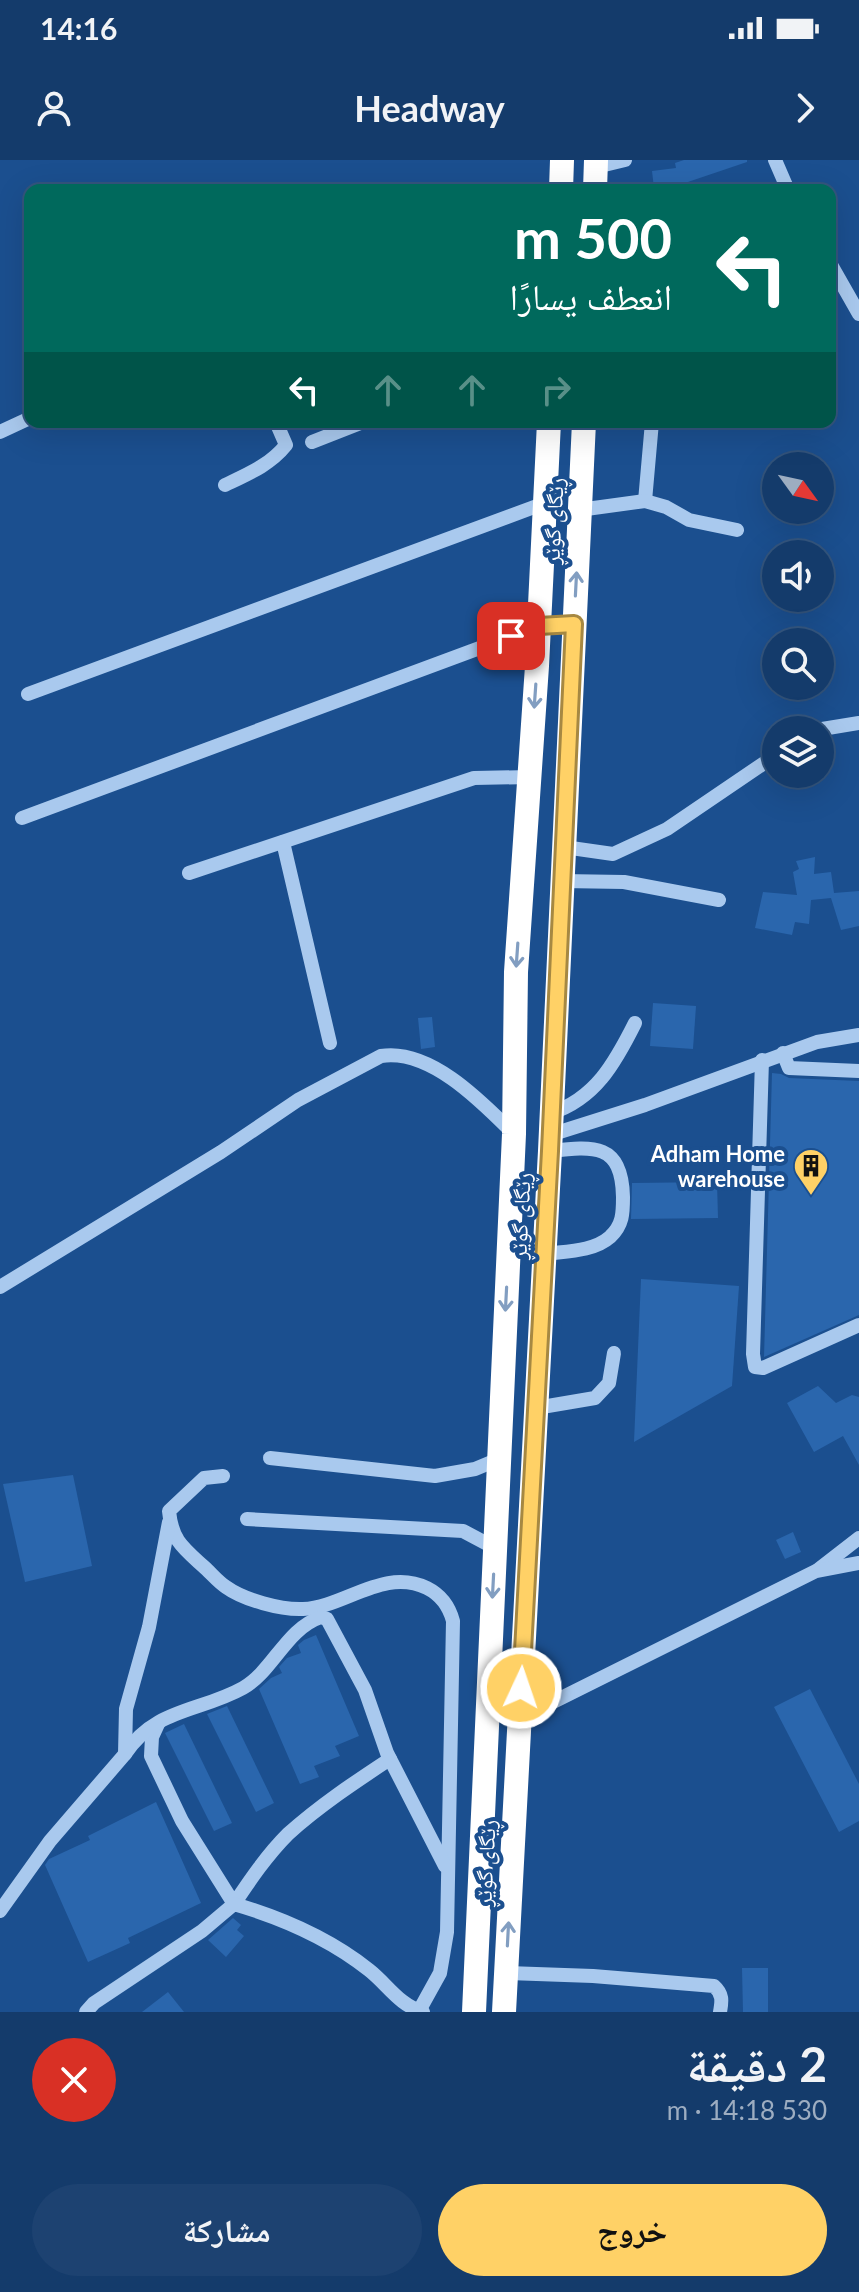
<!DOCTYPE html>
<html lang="ar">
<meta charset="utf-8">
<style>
:root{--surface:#143b6b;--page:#1d4271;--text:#f1f3f6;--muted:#9dadc1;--line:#33557e;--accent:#ffd166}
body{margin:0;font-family:Lato,"Noto Naskh Arabic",sans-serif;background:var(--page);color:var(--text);direction:rtl;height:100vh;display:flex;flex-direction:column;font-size:30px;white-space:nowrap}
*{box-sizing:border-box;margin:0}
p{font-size:26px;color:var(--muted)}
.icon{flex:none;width:44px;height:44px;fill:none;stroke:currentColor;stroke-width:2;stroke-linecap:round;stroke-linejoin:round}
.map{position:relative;height:1852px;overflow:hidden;direction:ltr}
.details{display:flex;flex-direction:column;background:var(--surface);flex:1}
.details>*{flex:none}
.hud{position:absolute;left:24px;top:24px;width:812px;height:244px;border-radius:16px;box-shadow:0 8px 32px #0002,0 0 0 2px var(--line);direction:rtl;background:#00695c;color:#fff;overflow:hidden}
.needle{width:52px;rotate:123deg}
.tools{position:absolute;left:762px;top:292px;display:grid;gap:16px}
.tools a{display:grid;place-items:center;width:72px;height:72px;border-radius:50%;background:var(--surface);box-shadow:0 8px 32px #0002,0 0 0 2px var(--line);font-size:40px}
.pin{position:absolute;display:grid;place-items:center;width:68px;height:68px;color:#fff;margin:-34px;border-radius:16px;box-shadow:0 4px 12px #0006}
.me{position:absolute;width:88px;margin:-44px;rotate:3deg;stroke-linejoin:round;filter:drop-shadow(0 0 6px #0008)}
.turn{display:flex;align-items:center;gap:28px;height:168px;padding:0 32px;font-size:36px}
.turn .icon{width:104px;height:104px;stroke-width:2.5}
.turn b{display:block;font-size:56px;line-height:68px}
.lanes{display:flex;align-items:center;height:76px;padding:0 32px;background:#0003;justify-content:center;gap:40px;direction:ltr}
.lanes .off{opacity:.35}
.round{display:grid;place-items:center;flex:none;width:84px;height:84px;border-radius:42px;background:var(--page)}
.head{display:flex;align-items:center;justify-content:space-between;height:136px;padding:0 32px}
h1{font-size:48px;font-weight:700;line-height:60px}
.primary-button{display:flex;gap:16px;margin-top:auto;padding:16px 32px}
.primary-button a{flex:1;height:92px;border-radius:48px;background:var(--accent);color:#111;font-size:32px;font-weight:700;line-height:92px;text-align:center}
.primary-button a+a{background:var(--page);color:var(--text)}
.status{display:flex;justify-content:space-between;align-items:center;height:56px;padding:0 40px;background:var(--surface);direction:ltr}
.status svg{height:22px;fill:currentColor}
header{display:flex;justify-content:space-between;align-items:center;height:104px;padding:0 32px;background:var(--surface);font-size:36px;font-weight:700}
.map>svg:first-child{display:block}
.building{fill:#2a66ad}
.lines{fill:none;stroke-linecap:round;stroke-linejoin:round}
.minor{stroke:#a9c9ee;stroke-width:14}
.highway{stroke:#fff;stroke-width:24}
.oneway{stroke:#829ec1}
.route-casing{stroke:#a68842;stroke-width:20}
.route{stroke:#ffd166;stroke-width:14}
.labels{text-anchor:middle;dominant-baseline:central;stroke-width:8;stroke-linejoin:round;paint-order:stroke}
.street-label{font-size:22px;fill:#fff;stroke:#1b4f8f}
.poi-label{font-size:22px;font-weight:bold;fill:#fff;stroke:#1b4f8f;text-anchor:end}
</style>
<div class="status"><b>14:16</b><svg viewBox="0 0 49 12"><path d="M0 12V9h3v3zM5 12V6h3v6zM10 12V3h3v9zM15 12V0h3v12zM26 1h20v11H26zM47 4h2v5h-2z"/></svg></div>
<header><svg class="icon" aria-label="forward" viewBox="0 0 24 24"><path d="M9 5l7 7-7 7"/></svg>Headway<svg class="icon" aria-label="person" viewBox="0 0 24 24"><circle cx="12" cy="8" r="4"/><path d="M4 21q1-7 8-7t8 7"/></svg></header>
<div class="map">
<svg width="859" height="1852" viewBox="0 0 859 1852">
<rect width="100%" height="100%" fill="#1b4f8f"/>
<g class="building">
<path d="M684 0H747V2L676 26 654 28 652 11 676 8 675 3Z"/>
<path d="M815 697 814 714 831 712 834 733 859 731V766L841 770 831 738 811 740 809 764 795 762 792 775 755 768 763 732 797 735 793 712 799 709 796 701Z"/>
<path d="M653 843 696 846 693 889 650 886Z"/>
<path d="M432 857 435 887 421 889 418 858Z"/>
<path d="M772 913 781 914 789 918 859 921V1155L764 1197Z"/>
<path d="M717 1022 718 1058 631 1059 632 1023Z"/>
<path d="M641 1119 739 1126 732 1226 634 1282Z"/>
<path d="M818 1226 836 1243 852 1235 859 1237V1305L843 1276 814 1292 787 1243Z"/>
<path d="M73 1315 92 1406 25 1422 3 1324Z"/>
<path d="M793 1372 801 1392 785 1399 776 1380Z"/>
<path d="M316 1475 359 1576 335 1586 340 1596 314 1606 319 1617 300 1624 259 1529 271 1518 282 1513 279 1507 287 1498 301 1493 298 1485 304 1480Z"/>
<path d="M810 1529 859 1624V1661L839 1672 774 1547Z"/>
<path d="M227 1546 274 1643 256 1652 207 1554Z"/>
<path d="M184 1564 232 1663 214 1671 165 1573Z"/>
<path d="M156 1642 201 1743 128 1778 130 1783 88 1802 45 1705 49 1699 90 1680 88 1676Z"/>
<path d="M233 1758 241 1765 237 1770 244 1776 226 1797 208 1780Z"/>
<path d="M742 1808H768V1852H743Z"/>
<path d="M168 1832 184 1852H142Z"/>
</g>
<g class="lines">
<g class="minor">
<path d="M775 0 788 30"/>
<path d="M596 7 625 0"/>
<path d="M830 103 859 154"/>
<path d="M0 272 30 258"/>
<path d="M312 282 363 262"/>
<path d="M225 325C248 314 270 305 286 285L276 262"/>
<path d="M645 341 652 262"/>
<path d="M579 350 645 341 666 347 689 360 737 370"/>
<path d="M28 534 545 343"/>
<path d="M816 570 859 563"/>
<path d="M22 658 539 466 574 464"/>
<path d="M283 682 330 883"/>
<path d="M564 687 613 694 667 669 776 595"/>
<path d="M189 713 474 618 530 617"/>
<path d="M562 721 624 722 719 740"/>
<path d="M783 893 789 908 859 911"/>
<path d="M762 900 753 1194 755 1207 763 1208 859 1165"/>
<path d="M551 953C595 939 615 903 635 863"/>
<path d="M550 975 645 945 817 882 859 875"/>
<path d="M544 1094C565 1091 593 1092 610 1077 623 1065 623 1053 623 1037 622 983 594 986 550 991"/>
<path d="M0 1127 221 992 298 940 381 896C430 888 482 942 514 974"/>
<path d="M536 1248 595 1238 609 1223 614 1193"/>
<path d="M270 1298 435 1316 475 1309 499 1299"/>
<path d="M223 1316 204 1318 169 1351C172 1380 182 1387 203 1406 211 1413 218 1422 226 1427 244 1440 281 1450 303 1449 345 1447 384 1407 427 1428 441 1435 449 1446 453 1461L447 1772 440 1813 419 1851"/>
<path d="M247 1359 463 1371 495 1388"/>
<path d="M819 1409 859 1378"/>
<path d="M519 1559 816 1411 859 1403"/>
<path d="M158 1564 152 1577 151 1596 182 1661 234 1744C250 1720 267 1695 288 1674 319 1646 355 1622 390 1599"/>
<path d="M125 1594C155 1548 200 1552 243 1528 273 1511 286 1469 321 1457L327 1459 365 1530 387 1593 445 1706"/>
<path d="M0 1751 50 1681 125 1594 126 1549 149 1467 169 1362"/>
<path d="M506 1813 593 1816 714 1826C723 1834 722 1841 720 1852"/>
<path d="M86 1852 94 1843 202 1771 234 1744C282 1758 330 1779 369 1810 388 1825 399 1845 423 1852"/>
</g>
<g class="highway">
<path d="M561 30 562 0"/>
<path d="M595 30 596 0"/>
<path d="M474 1852 514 974 516 812 537 506 549 262"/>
<path d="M504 1852 550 991 584 262"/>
</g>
</g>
<defs><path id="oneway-shaft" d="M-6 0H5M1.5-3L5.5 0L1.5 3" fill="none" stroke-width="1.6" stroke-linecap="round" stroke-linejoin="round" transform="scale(2)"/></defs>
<g class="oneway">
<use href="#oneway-shaft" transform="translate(576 424) rotate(-87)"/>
<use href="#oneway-shaft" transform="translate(535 536) rotate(94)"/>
<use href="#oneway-shaft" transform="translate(517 795) rotate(94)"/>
<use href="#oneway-shaft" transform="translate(506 1139) rotate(93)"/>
<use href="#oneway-shaft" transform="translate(493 1426) rotate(93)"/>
<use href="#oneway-shaft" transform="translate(508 1774) rotate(-87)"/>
</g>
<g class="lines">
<defs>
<path id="route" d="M511 476 539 466 574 464 550 991 521 1528"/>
</defs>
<use href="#route" class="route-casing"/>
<use href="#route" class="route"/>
</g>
<defs>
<symbol id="building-pin" viewBox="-11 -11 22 30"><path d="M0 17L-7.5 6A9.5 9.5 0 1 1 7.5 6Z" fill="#ffd166" stroke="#1b4f8f"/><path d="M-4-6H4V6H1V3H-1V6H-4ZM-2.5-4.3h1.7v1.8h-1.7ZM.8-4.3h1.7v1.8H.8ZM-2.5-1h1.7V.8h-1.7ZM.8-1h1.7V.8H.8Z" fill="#111"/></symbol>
</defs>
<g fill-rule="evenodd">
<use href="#building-pin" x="791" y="986" width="40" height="54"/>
</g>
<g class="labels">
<g class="street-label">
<text transform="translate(553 361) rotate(-87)">ڕێگای گوێڕ</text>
<text transform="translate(520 1056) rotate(-87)">ڕێگای گوێڕ</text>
<text transform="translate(485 1703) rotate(-87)">ڕێگای گوێڕ</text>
</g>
<g class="poi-label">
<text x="785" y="993">Adham Home<tspan x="785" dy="25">warehouse</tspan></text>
</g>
</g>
</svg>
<div class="tools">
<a><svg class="needle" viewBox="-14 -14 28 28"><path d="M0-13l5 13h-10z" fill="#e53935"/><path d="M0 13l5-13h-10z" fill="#9dadc1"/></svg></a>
<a><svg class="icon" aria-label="sound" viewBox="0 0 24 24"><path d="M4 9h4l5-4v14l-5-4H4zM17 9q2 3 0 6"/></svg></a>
<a><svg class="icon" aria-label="search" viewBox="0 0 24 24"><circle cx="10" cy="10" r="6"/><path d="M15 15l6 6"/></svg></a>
<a><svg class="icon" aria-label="layers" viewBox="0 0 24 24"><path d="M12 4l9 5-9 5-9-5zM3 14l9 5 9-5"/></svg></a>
</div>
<div class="pin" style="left:511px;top:476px;background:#d93025"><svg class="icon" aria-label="arrive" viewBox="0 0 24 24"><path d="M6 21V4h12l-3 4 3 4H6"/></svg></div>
<svg class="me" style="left:521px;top:1528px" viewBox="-20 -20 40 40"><circle r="17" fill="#ffd166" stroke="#fff" stroke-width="3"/><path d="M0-11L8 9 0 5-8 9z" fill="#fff"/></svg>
<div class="hud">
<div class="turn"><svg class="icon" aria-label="left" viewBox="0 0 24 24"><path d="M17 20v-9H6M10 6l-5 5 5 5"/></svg><div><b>500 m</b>انعطف يسارًا</div></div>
<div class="lanes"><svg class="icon" aria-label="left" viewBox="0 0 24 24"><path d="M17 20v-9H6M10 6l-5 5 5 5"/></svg><svg class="icon off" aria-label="ahead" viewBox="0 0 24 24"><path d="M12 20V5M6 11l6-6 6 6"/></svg><svg class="icon off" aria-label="ahead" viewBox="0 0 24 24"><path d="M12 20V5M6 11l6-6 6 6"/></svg><svg class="icon off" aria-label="right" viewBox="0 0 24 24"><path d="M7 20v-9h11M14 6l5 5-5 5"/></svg></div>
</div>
</div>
<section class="details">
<div class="head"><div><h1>2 دقيقة</h1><p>530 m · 14:18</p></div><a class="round" style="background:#d93025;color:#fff"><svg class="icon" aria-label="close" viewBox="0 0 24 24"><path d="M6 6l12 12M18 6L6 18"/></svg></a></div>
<div class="primary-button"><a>خروج</a><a>مشاركة</a></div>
</section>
